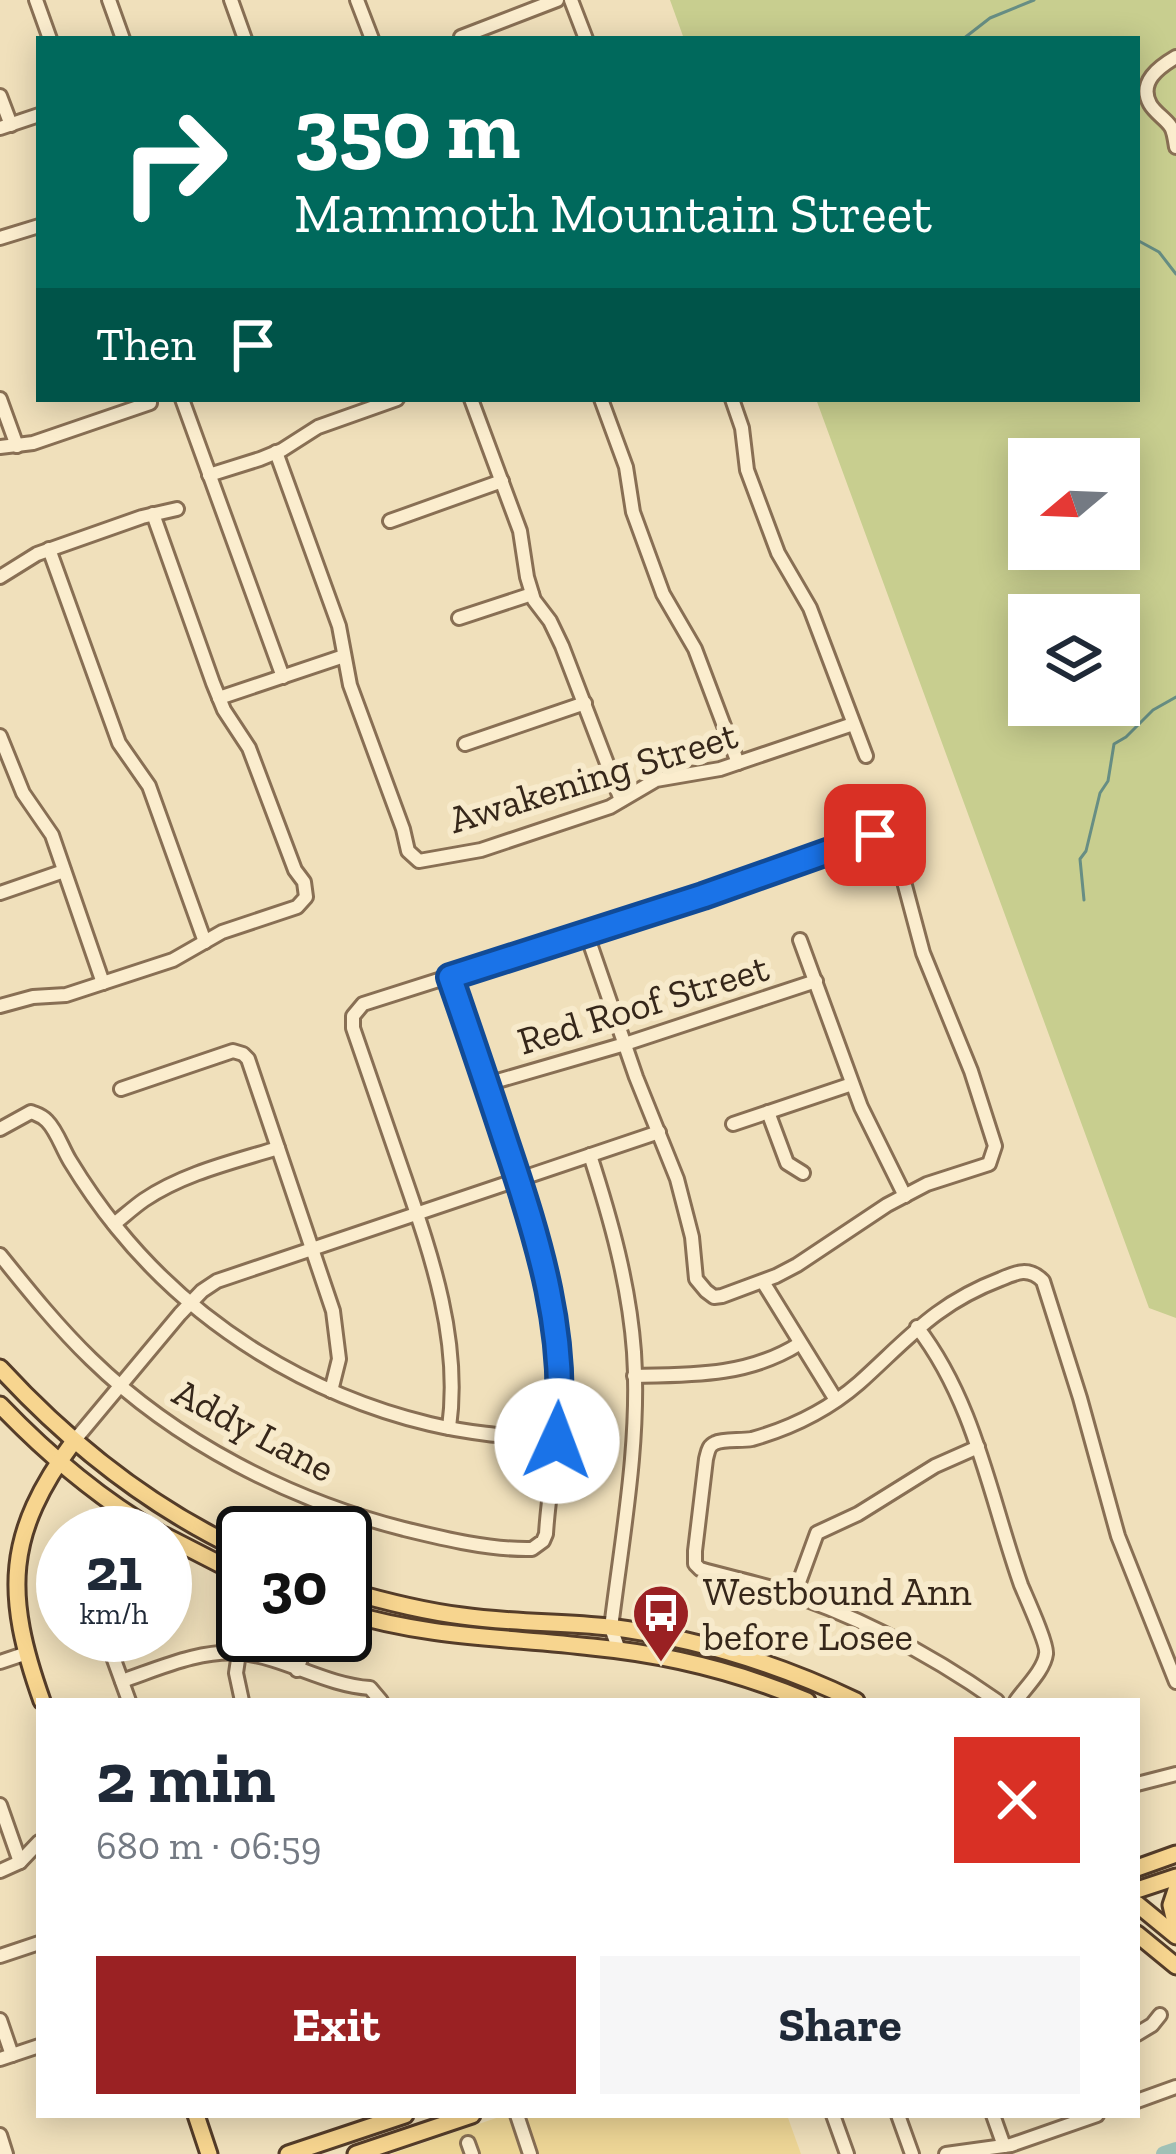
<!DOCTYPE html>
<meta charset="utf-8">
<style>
:root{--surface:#fff;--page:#f6f6f7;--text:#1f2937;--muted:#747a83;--accent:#9a2123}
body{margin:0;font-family:"Zilla Slab",serif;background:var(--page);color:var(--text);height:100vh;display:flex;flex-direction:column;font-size:45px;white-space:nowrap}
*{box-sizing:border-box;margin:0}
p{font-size:39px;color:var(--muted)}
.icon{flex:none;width:66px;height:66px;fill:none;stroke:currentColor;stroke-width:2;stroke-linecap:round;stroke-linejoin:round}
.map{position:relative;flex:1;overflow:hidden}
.panel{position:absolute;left:36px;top:1698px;width:1104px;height:420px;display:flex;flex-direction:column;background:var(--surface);border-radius:0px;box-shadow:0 6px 30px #0003}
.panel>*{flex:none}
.top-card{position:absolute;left:36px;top:36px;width:1104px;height:366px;border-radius:0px;box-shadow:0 6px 30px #0003;background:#00695c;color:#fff;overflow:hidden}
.needle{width:78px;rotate:251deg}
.controls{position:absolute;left:1008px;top:438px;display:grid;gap:24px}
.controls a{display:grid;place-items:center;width:132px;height:132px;border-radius:0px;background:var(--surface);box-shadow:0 6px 30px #0003;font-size:60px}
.speed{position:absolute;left:36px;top:1506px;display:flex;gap:24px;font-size:60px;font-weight:700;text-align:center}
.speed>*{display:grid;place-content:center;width:156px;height:156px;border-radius:50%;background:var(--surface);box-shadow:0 6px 30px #0003;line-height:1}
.speed small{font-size:30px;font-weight:400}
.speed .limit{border:6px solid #111;border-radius:18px;background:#fff;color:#111}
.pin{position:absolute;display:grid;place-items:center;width:102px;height:102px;color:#fff;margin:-51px;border-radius:24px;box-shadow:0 6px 18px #0006}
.me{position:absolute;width:132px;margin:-66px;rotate:2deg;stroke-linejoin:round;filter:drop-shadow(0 0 9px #0008)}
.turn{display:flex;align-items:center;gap:42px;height:252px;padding:0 60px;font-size:54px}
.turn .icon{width:156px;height:156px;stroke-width:2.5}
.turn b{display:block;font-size:84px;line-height:102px}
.then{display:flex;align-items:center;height:114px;padding:0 60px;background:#0003;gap:24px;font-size:45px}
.round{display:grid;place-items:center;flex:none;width:126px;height:126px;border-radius:0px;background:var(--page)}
.overview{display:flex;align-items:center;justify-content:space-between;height:204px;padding:0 60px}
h1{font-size:72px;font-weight:700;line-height:90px}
.button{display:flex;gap:24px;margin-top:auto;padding:24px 60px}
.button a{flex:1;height:138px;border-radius:0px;background:var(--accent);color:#fff;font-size:48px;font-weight:700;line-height:138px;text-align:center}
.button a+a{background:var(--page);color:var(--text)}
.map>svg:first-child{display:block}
.green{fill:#c8ce8f;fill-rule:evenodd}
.sand{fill:#eed696}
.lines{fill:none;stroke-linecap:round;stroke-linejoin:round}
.stream{stroke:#678e84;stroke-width:3}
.river{stroke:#a0c1b6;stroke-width:16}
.minor-casing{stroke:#886f54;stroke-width:18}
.major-casing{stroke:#553d29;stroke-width:21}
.minor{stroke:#fbedce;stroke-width:12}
.major{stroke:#f7d58f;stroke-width:15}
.route-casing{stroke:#114b97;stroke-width:30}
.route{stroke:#1a73e8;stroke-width:21}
.labels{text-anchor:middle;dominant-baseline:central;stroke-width:12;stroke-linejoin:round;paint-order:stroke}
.street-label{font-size:39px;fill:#36271a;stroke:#f7eacb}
.poi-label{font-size:39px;fill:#36271a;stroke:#f7eacb;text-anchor:start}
</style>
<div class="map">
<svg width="1176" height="2154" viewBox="0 0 1176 2154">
<rect width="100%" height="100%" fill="#f0e0bb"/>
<path class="green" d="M670 0H1176V1318L1149 1308 816 399H1137V39H684ZM1029 459H1119V549H1029ZM1029 615H1119V705H1029Z"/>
<path class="sand" d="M505 2115H787L801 2154H391Z"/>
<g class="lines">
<g class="stream">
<path d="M963 39 990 18 1034 0"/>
<path d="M1137 240 1159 252 1176 274"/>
<path d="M1084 900 1080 859 1086 851 1100 793 1108 781 1114 744 1126 737 1153 710 1176 697"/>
</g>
<path class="river" d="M1164 2154 1176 2150"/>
<defs>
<g id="minor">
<path d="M36 0 50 39"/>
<path d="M109 0 123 39"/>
<path d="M231 0 245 39"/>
<path d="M357 0 372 39"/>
<path d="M571 0 586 39"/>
<path d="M461 37 557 0"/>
<path d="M1176 57C1159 67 1138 82 1150 104 1155 113 1166 119 1171 127 1174 132 1175 141 1176 147"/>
<path d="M0 96 11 125"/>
<path d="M0 128 39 115"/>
<path d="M0 238 39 226"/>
<path d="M0 399 17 446"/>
<path d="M182 399 283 677"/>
<path d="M471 399 520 531 527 577 534 600 550 621 562 646 621 800"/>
<path d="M601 399 626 467 633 512 663 594 695 649 738 763"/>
<path d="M732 399 742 428 747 470 778 553 810 608 866 756"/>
<path d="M0 447 33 443 150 403"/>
<path d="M276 452 339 626 350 685 403 829 408 851 419 861 481 850 610 807 656 780 720 769 853 724"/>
<path d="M209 475 260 459 282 450 318 427 397 399"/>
<path d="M390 521 502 481"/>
<path d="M49 549 119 743 149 786 205 942"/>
<path d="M0 577 37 554 142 517 177 509"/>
<path d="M459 618 532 594"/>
<path d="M219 698 344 656"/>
<path d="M0 736 23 793 52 835 103 983"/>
<path d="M465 744 585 703"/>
<path d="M0 893 64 871"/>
<path d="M800 940 861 1107 905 1196"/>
<path d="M0 1006 33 997 66 995 173 960 222 932 297 907 306 897 304 882 295 870 249 748 224 710 213 683 153 514"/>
<path d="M487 1084 625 1044 816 981"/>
<path d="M121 1089 233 1051 243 1054 248 1059 333 1311 339 1359 331 1391"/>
<path d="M768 1112 787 1163 803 1173"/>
<path d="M733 1124 852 1084"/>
<path d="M0 1129 31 1112C38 1115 41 1115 47 1121 57 1131 62 1148 70 1161 84 1184 100 1207 117 1228 196 1326 309 1395 430 1424 472 1434 515 1437 558 1441"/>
<path d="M590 1155C611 1220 629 1284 634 1352 640 1444 622 1537 611 1628L619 1650"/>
<path d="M114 1224C124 1216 134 1207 144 1200 184 1173 233 1162 278 1148"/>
<path d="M0 1255C29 1291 58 1327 91 1359 176 1442 290 1500 404 1529 445 1539 490 1550 532 1549L543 1541 546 1534C549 1481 562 1430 560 1377 556 1295 532 1221 506 1144 488 1088 469 1032 450 977"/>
<path d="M763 1282 836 1400"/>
<path d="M917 1327C975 1402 990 1497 1021 1585 1026 1597 1048 1645 1046 1654 1044 1670 1025 1688 1016 1701"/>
<path d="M634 1376C693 1375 748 1376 799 1344"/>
<path d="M449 1428C461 1341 432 1257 404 1176 387 1127 370 1078 353 1028V1016L363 1004 703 896 866 838 882 835 895 848 923 953 971 1071 995 1146 989 1164 927 1184 887 1205 797 1265 776 1276 722 1296 714 1297 706 1291 696 1279 692 1237 677 1179 636 1077 586 932"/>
<path d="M74 1441 180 1314 202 1291 217 1281 659 1132"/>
<path d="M794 1596 817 1533 858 1514 935 1466 978 1447"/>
<path d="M105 1635 129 1701"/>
<path d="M239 1653 236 1673 242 1701"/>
<path d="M0 1662 27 1653"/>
<path d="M297 1670 309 1635"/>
<path d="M122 1681C160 1668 201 1649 242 1653 286 1658 325 1685 370 1688L381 1701"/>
<path d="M997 1701C929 1653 852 1613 772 1588 748 1581 724 1576 700 1569L695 1564V1551L706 1459C708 1452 708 1446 715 1443 723 1439 741 1441 752 1439 791 1428 828 1410 859 1383 908 1339 935 1304 1001 1279 1017 1272 1029 1267 1043 1281L1080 1398 1118 1536 1176 1682"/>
<path d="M1137 1784 1176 1774"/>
<path d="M0 1805 20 1862"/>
<path d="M0 1871 20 1862 39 1842"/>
<path d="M0 1956 39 1943"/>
<path d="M0 2020 12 2055"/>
<path d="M1137 2034 1152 2025 1160 2015"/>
<path d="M0 2059 39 2046"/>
<path d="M1137 2101 1176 2087"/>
<path d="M517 2115 530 2154"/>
<path d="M833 2115 847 2154"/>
<path d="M898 2115 912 2154"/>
<path d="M993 2115 1004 2146"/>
<path d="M0 2135 6 2154"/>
<path d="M468 2143 472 2154"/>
<path d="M946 2154 1011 2145 1097 2115"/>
</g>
<g id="major">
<path d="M0 1368C69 1443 150 1507 243 1551"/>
<path d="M0 1405C47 1454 100 1499 159 1533"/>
<path d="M165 1536 243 1576"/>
<path d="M345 1590C383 1601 422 1611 462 1616 511 1623 561 1622 609 1627 695 1638 779 1664 856 1701"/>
<path d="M345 1612C429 1638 506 1637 592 1647 665 1654 739 1672 807 1701"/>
<path d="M42 1701C4 1594 5 1534 74 1441"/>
<path d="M1137 1868 1176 1854"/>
<path d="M1137 1890 1176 1877"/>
<path d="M1176 1890 1171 1905 1176 1926"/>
<path d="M1137 1904 1176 1936"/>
<path d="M1137 1934 1176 1966"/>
<path d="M196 2115 209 2154"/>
<path d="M288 2154 405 2115"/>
<path d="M356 2154 472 2115"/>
</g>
</defs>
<use href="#minor" class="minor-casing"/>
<use href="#major" class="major-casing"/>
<use href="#minor" class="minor"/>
<use href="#major" class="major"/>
</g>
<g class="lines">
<defs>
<path id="route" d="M557 1441C569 1337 539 1241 506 1143 488 1088 469 1032 450 977L703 896 875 835"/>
</defs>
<use href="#route" class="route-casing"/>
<use href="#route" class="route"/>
</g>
<defs>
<symbol id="bus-pin" viewBox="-11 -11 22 30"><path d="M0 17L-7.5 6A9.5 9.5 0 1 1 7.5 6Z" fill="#9a2123" stroke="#f7eacb"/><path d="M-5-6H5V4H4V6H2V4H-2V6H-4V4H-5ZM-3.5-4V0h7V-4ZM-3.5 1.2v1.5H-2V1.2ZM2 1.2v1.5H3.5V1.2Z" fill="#fff"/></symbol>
</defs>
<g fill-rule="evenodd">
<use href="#bus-pin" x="628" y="1580" width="66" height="90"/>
</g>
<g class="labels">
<g class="street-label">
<text transform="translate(593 777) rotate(-17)">Awakening Street</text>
<text transform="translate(643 1004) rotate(-17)">Red Roof Street</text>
<text transform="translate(254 1430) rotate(28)">Addy Lane</text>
</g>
<g class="poi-label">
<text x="703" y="1591">Westbound Ann<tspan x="703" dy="45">before Losee</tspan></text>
</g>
</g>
</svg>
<div class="controls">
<a><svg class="needle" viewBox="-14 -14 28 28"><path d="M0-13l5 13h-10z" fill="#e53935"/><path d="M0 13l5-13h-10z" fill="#747a83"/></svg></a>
<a><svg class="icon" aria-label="layers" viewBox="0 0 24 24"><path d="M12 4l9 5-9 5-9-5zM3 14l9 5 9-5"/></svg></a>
</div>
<div class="speed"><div>21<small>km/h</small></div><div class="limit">30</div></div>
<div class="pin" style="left:875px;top:835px;background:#d93025"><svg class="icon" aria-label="arrive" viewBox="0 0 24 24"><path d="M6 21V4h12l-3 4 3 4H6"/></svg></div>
<svg class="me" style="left:557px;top:1441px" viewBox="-20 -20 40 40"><circle r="19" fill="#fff"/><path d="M0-13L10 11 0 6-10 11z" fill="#1a73e8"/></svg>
<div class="top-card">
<div class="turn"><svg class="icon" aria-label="right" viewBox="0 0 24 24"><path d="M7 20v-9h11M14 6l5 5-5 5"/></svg><div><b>350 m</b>Mammoth Mountain Street</div></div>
<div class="then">Then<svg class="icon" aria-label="arrive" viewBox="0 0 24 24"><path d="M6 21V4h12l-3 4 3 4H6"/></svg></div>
</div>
<section class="panel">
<div class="overview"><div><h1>2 min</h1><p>680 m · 06:59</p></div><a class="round" style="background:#d93025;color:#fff"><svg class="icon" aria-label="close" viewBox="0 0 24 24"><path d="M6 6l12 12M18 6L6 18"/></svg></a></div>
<div class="button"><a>Exit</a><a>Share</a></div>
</section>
</div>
